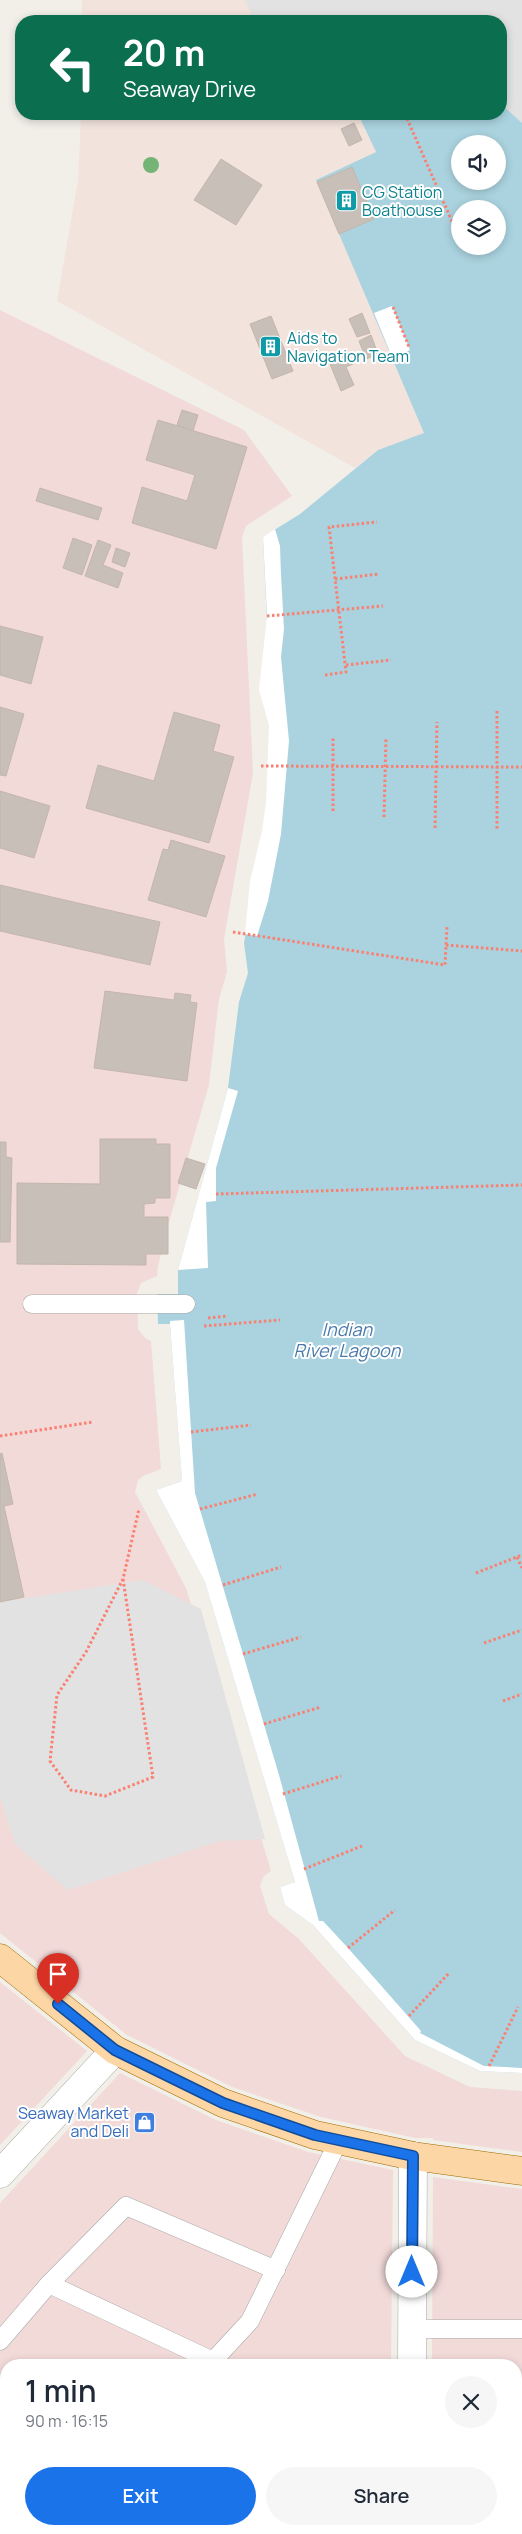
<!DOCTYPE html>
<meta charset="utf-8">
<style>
:root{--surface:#fff;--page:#f6f6f7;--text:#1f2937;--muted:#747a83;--accent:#1a73e8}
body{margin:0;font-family:Manrope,sans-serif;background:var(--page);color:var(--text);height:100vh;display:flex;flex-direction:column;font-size:19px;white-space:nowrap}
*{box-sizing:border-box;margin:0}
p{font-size:16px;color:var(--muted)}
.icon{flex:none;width:28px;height:28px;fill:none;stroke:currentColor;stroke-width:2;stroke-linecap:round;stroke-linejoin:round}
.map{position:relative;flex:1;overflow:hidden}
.panel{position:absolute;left:0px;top:2359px;width:522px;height:176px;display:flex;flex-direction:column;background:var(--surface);border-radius:20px 20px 0 0;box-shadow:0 2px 8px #0003}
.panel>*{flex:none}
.hud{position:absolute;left:15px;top:15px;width:492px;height:105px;border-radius:20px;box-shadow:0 2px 8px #0003;background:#0b6e4f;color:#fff;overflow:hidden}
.buttons{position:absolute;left:451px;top:135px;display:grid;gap:10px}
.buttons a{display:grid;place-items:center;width:55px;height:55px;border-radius:50%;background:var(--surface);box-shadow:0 2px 8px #0003;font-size:25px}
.pin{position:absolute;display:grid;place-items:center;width:42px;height:42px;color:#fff;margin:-51px -21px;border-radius:50% 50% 50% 0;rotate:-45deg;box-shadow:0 0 5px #0007}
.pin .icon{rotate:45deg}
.me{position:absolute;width:55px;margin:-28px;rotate:0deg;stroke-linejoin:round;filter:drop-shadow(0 0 4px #0008)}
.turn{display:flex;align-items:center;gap:18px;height:105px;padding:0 25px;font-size:22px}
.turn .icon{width:65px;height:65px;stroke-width:2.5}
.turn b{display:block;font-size:35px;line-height:42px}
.round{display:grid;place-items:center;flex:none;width:52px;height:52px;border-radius:26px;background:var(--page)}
.summary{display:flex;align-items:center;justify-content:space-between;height:85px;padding:0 25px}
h1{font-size:30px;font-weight:600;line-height:38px}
.button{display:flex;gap:10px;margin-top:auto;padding:10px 25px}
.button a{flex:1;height:58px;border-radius:30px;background:var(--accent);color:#fff;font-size:20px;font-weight:600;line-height:58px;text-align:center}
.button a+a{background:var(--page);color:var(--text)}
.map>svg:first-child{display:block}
.commercial{fill:#f2dad9}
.military{fill:#f3e3dd}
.parking{fill:#e2e2e2}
.water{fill:#aad3df;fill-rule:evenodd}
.pier{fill:#fff}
.building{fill:#c7bfb8;stroke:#c4b6ab}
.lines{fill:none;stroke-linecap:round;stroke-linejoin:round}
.lane-casing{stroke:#a9a9a9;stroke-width:19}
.street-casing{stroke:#a9a9a9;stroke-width:29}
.primary-casing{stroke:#a06b00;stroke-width:29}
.path{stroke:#fa8072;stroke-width:3;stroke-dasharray:2.5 2.5;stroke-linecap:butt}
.lane{stroke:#fff;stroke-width:18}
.street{stroke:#fff;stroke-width:28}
.primary{stroke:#fcd6a4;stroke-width:28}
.tree{fill:#74b475}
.route-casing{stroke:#114b97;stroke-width:12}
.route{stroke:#1a73e8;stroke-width:9}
.labels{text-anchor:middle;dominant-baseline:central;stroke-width:4;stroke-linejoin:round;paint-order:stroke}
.culture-label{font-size:16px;fill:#0d838f;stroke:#fff;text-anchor:start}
.shop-label{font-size:16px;fill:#366cbe;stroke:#fff;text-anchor:end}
.water-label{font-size:18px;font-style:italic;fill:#4a7aab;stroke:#fff}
</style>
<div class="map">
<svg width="522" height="2534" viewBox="0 0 522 2534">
<rect width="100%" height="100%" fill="#f2efe9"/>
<g class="commercial">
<path d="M0 310 244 430 292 496 246 526 242 537 253 773 224 939 227 972 219 999 209 1085 171 1215 158 1266 157 1276 141 1283 137 1293 138 1329 145 1338 151 1341 161 1469 143 1476 138 1480 135 1492 186 1588 271 1871 264 1876 260 1886 269 1914 298 1938 405 2056 470 2087 522 2091V2152L433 2140V2138H415L321 2117 232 2087 127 2035 0 1933Z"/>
<path d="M0 1982 87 2051 0 2145Z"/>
<path d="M120 2073 216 2120 308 2152 393 2170 391 2365H6V2529H390V2534H0V2203Z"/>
<path d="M433 2177 522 2189V2534H431V2529H516V2365H432Z"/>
</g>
<g class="military">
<path d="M82 0H522V123L501 104V21H82Z"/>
<path d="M81 114H358L376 152 316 180 425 433 378 450 355 468 57 301 78 180Z"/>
</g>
<g class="parking">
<path d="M245 0H522V123L501 104V21H254Z"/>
<path d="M143 1580 201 1609 265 1839 220 1841 68 1890 15 1844 0 1797V1602Z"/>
</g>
<path class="water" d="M501 104 522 123V2073L480 2071 415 2040 313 1925 285 1905 280 1887 295 1882 205 1582 156 1490 182 1481 170 1324H158L157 1294H178V1270L228 1088 239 1002 248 973 244 943 274 775 263 537 300 514 378 450 424 433 316 180 376 152 358 114H501ZM460 144H498V181H460ZM460 209H498V246H460Z"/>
<g class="pier">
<path d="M392 306 410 350 392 357 374 313Z"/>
<path d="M275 529 280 546 281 575 284 629 281 657 289 741 281 834 268 901 257 936 245 934 250 881 262 831 266 802 269 725 259 690 267 616 263 537Z"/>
<path d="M228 1088 238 1091 216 1168V1201L206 1202 208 1268 178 1270Z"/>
<path d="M184 1320 195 1493 279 1775 319 1921H323L348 1948 421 2031 420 2033 484 2066 522 2068V2073L480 2071 415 2040 313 1925 285 1905 280 1887 295 1882 205 1582 156 1490 182 1481 170 1324V1321Z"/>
</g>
<g class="building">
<path d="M354 123 362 140 349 146 341 129Z"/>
<path d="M221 159 262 185 236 225 194 200Z"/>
<path d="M352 167 374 219 339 234 317 182Z"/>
<path d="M362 313 370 333 357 337 349 319Z"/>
<path d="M271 316 293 371 272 379 250 324Z"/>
<path d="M371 335 378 354 366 359 359 341Z"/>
<path d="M347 351 353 364 346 367 354 385 341 391 328 359Z"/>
<path d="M182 410 198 415 193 431 177 425Z"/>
<path d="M158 420 247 447 216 549 132 523 142 487 187 501 195 475 146 460Z"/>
<path d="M40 488 102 508 98 520 36 501Z"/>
<path d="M73 538 92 545 82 575 63 568Z"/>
<path d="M98 540 111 545 103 565 123 573 118 588 85 576Z"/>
<path d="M116 548 130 553 125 567 112 562Z"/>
<path d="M0 626 43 637 31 684 0 675Z"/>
<path d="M0 707 24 714 6 776 0 775Z"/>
<path d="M174 712 220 725 213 751 234 757 209 843 86 808 98 765 154 781Z"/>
<path d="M0 791 50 806 34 858 0 848Z"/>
<path d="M171 840 225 856 206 917 148 900 163 849 168 850Z"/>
<path d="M0 885 160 922 150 965 0 931Z"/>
<path d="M105 991 174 1000 175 993 191 995 190 1002 197 1003 187 1081 94 1068Z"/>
<path d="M100 1139H156V1144H170V1198H155V1203L144 1204V1217H168V1254H146V1265L17 1264V1183L100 1184Z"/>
<path d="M0 1142H6V1157L12 1158 10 1242H0Z"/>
<path d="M186 1158 205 1164 196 1189 178 1183Z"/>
<path d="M2 1453 13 1504 4 1506 24 1597 0 1602V1454Z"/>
<path d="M170 2529H208L211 2533 175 2534Z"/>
</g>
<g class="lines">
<defs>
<g id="lane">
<path d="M32 1304H186"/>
<path d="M49 2284 126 2206 276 2270"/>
<path d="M412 2329H522"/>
<path d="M0 2341 49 2284 213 2361 250 2321 339 2140"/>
</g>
<g id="street">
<path d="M0 2174 115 2050"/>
<path d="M412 2365 413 2156"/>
<path d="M411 2534V2529"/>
</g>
<path id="primary" d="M0 1958 115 2050 223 2103 315 2135 413 2156 522 2171"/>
</defs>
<use href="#lane" class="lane-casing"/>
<use href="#street" class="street-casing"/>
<use href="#primary" class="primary-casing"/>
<g class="path">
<path d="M405 114 455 228"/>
<path d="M393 307 409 347"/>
<path d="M335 579 379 574"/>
<path d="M267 616 383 606"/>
<path d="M346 665 391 660"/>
<path d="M325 675 346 672 329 527 377 522"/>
<path d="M497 711V829"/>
<path d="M261 766 522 767"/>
<path d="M333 811V738"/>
<path d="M384 817 386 737"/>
<path d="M435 828 437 722"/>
<path d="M233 932 445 965 447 926"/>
<path d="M446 945 522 951"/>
<path d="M216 1194 522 1185"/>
<path d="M208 1318 228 1316"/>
<path d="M204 1326 280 1320"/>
<path d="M191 1432 251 1425"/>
<path d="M0 1436 93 1422"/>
<path d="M200 1509 258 1494"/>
<path d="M517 1557 522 1568"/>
<path d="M476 1573 522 1555"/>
<path d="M123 1579 153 1777 105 1796 71 1790 50 1761 57 1695 86 1652 123 1579 139 1509"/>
<path d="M223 1585 281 1567"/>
<path d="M484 1643 522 1630"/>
<path d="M243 1654 301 1637"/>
<path d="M503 1701 522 1694"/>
<path d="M264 1724 321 1707"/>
<path d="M283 1794 341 1776"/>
<path d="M304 1869 362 1846"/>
<path d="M348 1948 395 1910"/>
<path d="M409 2016 449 1973"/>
<path d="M489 2066 518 2007"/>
</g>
<use href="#lane" class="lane"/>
<use href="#street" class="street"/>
<use href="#primary" class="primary"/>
</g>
<circle class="tree" cx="151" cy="165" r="8"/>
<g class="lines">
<defs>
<path id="route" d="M58 2004 115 2050 223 2103 315 2135 413 2156 412 2272"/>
</defs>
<use href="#route" class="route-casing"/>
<use href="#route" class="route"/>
</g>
<defs>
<symbol id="building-square" viewBox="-11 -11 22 22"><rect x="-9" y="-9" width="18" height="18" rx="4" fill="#0f9aa8" stroke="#fff"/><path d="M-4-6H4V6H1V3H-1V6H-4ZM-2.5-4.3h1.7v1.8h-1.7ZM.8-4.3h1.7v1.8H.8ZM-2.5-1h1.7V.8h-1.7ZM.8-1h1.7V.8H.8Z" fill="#fff"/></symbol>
<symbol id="shop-square" viewBox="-11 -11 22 22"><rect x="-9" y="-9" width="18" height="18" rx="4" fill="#3f7fe0" stroke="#fff"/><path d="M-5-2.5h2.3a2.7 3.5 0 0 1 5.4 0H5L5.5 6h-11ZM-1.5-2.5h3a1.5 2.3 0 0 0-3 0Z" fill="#fff"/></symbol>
</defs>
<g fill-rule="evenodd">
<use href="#building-square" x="334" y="188" width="25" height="25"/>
<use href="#building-square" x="258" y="334" width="25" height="25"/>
<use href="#shop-square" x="132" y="2110" width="25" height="25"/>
</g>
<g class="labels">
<g class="culture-label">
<text x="362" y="192">CG Station<tspan x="362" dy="18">Boathouse</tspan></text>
<text x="287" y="338">Aids to<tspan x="287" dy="18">Navigation Team</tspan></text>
</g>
<g class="shop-label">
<text x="129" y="2113">Seaway Market<tspan x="129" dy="18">and Deli</tspan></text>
</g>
<g class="water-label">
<text x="347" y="1329">Indian<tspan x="347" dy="21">River Lagoon</tspan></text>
</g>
</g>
</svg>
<div class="buttons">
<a><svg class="icon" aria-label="sound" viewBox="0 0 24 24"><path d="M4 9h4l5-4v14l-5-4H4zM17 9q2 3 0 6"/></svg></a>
<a><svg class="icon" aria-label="layers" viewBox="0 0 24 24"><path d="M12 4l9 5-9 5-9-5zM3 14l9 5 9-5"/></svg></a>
</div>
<div class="pin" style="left:58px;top:2004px;background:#d93025"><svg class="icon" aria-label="arrive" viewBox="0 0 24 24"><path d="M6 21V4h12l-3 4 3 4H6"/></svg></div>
<svg class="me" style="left:412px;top:2272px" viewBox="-20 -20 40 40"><circle r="19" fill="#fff"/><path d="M0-13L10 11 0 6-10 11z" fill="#1a73e8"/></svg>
<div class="hud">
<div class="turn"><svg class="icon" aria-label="left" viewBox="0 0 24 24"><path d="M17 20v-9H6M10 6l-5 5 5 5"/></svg><div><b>20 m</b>Seaway Drive</div></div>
</div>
<section class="panel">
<div class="summary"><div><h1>1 min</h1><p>90 m · 16:15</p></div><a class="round"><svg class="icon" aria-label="close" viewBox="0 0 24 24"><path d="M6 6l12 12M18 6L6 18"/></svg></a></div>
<div class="button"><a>Exit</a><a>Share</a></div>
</section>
</div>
